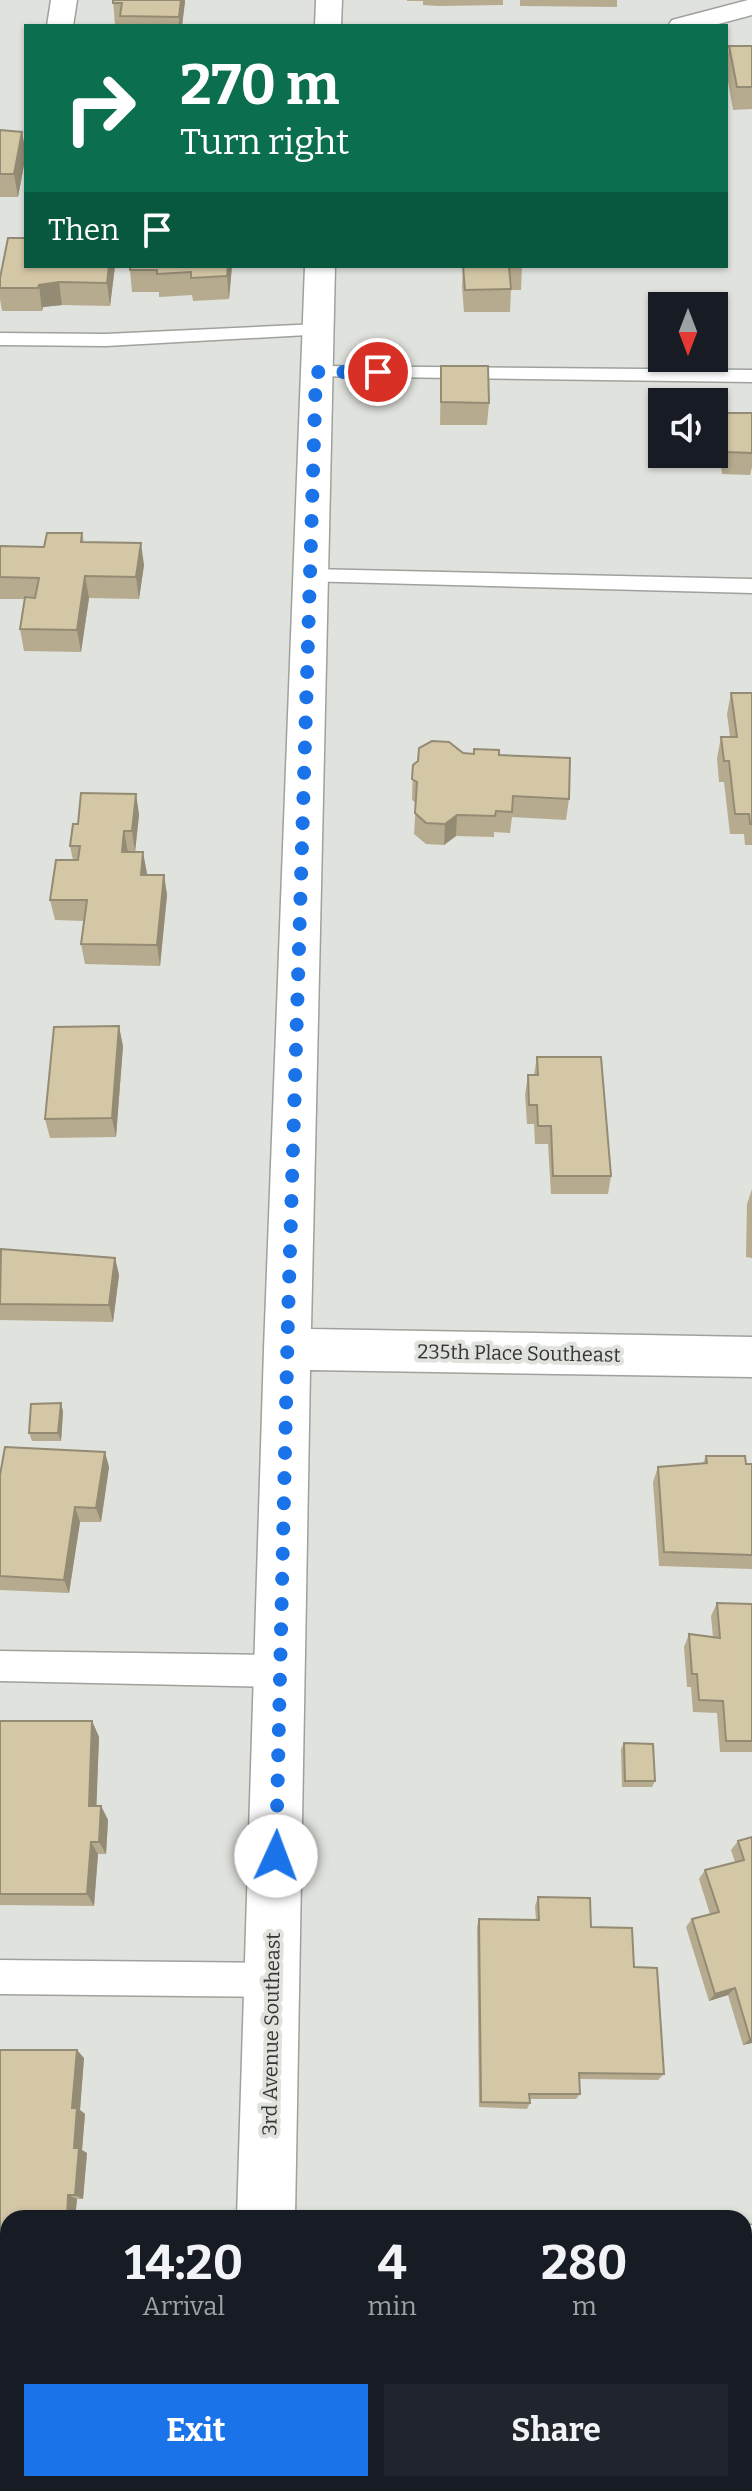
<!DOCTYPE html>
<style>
:root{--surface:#171b24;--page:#20242c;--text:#f1f3f6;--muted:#9ea1a6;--accent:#1a73e8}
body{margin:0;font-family:Bitter,serif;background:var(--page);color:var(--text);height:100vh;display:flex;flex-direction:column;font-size:30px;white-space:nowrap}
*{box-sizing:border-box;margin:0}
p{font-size:26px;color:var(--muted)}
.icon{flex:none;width:44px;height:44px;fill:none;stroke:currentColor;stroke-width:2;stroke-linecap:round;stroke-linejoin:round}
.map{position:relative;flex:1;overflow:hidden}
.panel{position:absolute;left:0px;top:2210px;width:752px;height:282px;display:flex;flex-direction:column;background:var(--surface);border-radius:24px 24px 0 0;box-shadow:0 2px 6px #0004}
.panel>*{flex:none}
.top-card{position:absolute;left:24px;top:24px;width:704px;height:244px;border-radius:0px;box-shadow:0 2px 6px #0004;background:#0b6e4f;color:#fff;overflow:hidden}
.needle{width:52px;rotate:180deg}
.buttons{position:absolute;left:648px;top:292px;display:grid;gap:16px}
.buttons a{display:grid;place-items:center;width:80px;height:80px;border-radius:0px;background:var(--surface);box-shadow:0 2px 6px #0004;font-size:40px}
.pin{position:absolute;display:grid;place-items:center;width:68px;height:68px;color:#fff;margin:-34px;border:4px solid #fff;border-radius:50%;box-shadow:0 2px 8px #0007}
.me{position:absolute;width:88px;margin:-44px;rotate:2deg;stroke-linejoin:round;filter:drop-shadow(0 0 6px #0008)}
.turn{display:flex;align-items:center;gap:28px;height:168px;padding:0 24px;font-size:36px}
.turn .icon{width:104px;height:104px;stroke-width:2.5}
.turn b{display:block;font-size:56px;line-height:68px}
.then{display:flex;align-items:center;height:76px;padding:0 24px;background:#0003;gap:16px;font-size:30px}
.eta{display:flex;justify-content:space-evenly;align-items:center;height:136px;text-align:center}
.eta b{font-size:48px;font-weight:700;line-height:56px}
.primary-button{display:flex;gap:16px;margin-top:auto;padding:16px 24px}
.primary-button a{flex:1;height:92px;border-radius:0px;background:var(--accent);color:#fff;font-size:32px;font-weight:700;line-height:92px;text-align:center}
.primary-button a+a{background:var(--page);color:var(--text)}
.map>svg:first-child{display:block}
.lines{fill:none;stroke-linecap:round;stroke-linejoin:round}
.service-casing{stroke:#9fa19c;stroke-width:3}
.minor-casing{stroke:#9fa19c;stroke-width:3}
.service{fill:#fff;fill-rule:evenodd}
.minor{fill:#fff;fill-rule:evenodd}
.wall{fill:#b6ab8f}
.shaded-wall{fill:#948b74}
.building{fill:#d4c7a6;stroke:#948b74;stroke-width:2}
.route{stroke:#1a73e8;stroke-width:14;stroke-dasharray:0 25.2}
.labels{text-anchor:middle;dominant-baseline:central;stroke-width:8;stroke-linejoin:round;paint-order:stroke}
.street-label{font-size:20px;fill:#353634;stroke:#e0e2dd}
</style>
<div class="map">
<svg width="752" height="2491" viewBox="0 0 752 2491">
<rect width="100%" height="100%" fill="#e0e2dd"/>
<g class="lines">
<defs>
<g id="service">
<path d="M318 324 328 330 325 334 106 346 0 345V333L106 334Z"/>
<path d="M316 366 752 370V382L309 376 306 372Z"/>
<path d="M310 569 752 579V593L302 581 299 576 302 571Z"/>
<path d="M0 1651 282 1655 293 1660 298 1671 293 1682 282 1687 0 1681Z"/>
<path d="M0 1960 272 1963 284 1968 289 1980 284 1992 272 1997 0 1994Z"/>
</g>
<g id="minor">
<path d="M51 0H77L73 26H47Z"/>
<path d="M316 0H342L341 26H315Z"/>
<path d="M748 0H752V15L711 26H668L672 20Z"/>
<path d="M305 266H335L311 1329 752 1337V1377L310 1370 295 2218H237L264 1349Z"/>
<rect x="744" y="2225" width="8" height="58"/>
<rect x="228" y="2484" width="62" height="7"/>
</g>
</defs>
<use href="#service" class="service-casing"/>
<use href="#minor" class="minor-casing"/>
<use href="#service" class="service"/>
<use href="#minor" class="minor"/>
</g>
<g class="wall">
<path d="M113 0H185L182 26 115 25Z"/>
<path d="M407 0H503V5L438 6 423 5V1H407Z"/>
<path d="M520 0H617V7L520 6Z"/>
<path d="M729 46H752V109L733 110 726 70Z"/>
<path d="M0 130 22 132 26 154 18 197H0Z"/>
<path d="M115 266 110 306 62 305 43 307 42 311H2L0 299V278Z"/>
<path d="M232 266 229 299 193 301 192 295 159 297V292H132L130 270Z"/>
<path d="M463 266H522L521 290H511L510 312H464L462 287Z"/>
<path d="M654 324H662V343L653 344 652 337Z"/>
<path d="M441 366 489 403 487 425H440Z"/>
<path d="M714 413H752V467L750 475 722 474 721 464H700L698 454H714Z"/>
<path d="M82 533 84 542 144 565 139 599 89 598 81 652 24 651 20 629 25 599H0V546L44 547Z"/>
<path d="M731 693H752V845H745L744 834H730L724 782H719L717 758 721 737H730L727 714Z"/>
<path d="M463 753 499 755 569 799 566 820 512 817 510 833 494 832V837L456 836 444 845 426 844 414 834 416 803 412 800 413 765Z"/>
<path d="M136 794 139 815 135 852 146 875H164L167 895 160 966 85 964 81 944 84 921 55 920 50 900 73 860 70 846 78 824Z"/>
<path d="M123 1046 116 1137 50 1138 45 1119Z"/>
<path d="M537 1057 611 1176 608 1194H551L548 1144H535L534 1124H527L525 1095 528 1075H534Z"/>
<path d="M752 1189V1258L746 1257 747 1204Z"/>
<path d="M0 1253 115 1258 119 1275 113 1322 0 1320Z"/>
<path d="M61 1403 63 1412 61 1441H32L29 1433Z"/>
<path d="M706 1456 752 1464V1569L659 1566 653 1482 658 1467 703 1463Z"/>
<path d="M109 1467 101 1522H80L69 1593 0 1590V1475Z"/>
<path d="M717 1603 752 1604V1752H720L717 1713 693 1712 691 1687H687L684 1647 689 1634 713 1637 711 1616Z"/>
<path d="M0 1721H92L99 1737 96 1806H101L108 1820 106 1854H98L94 1906 0 1905Z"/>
<path d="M624 1743 655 1781 652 1787H622L621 1749Z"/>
<path d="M752 1837V2043L743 2045 728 1995 709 2001 686 1927 692 1919 710 1914 699 1879 705 1870 735 1862 731 1850 738 1841Z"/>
<path d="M538 1897 591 1927 634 1967 664 2074 658 2080 580 2079V2094L576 2099H529L530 2103 527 2109 479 2107 477 1927 479 1919 536 1920 535 1906Z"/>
<path d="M0 2050 84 2058 80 2110 85 2114 82 2150 87 2153 83 2199H77L75 2218H8V2262H0Z"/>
<path d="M744 2449H752V2491H621V2484H744Z"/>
</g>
<g class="shaded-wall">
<path d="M181 0H185V2L182 26H179V17Z"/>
<path d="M22 132 26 154 18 197 14 174Z"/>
<path d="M109 266H115L110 306 107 283Z"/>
<path d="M228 266H232L229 299 227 276Z"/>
<path d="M59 282 62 305 43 307 42 311 39 285Z"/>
<path d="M141 543 144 565 139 599 136 577Z"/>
<path d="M85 576 89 598 81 652 77 630Z"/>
<path d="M136 794 139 815 135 852 132 831Z"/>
<path d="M457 815 456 836 444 845 445 824Z"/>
<path d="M124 831 128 852H122Z"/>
<path d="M143 852 147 873 144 895 141 875Z"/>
<path d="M164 875 167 895 160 966 157 945Z"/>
<path d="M119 1026 123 1046 116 1137 112 1118Z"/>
<path d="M115 1258 119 1275 113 1322 109 1305Z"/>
<path d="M61 1403 63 1412 61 1441 58 1433Z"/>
<path d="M105 1452 109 1467 101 1522 96 1508Z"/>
<path d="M75 1507 80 1522 69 1593 64 1580Z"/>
<path d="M92 1721 99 1737 96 1820 89 1806Z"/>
<path d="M101 1806 108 1820 106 1854 99 1842Z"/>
<path d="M91 1842 98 1854 94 1906 87 1894Z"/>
<path d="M735 1988 728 1995 709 2001 715 1994Z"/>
<path d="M750 2039H752V2043L743 2045Z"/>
<path d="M77 2050 84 2058 80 2110 85 2114 82 2150 87 2153 83 2199 75 2195 72 2108Z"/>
<path d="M68 2195 77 2199 75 2218H67Z"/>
</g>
<g class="building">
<path d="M113 0H181L179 17 120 16 122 3H113Z"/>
<path d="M729 46H752V87H737Z"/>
<path d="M0 130 22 132 14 174H0Z"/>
<path d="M8 238H26V266H109L107 283 59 282 39 285 38 288H0V278Z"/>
<path d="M130 266H228L227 276 191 278V272L157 274V270H130Z"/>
<path d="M463 266H522V267H509L511 289 465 290Z"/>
<path d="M654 324H662V331H655Z"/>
<path d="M441 366H488L489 403 441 402Z"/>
<path d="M714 413H752V453L726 452 725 442H714Z"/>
<path d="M47 533H82L81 542 141 543 136 577 85 576 77 630 20 629 25 597 35 598 39 578 0 577V546L44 547Z"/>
<path d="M731 693H752V824H750L749 814H735L729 761H724L721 737H737Z"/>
<path d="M432 741 449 742 463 753 474 754V749L499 750V755L570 758 569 799 513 796 512 812 496 811 495 816 457 815 445 824 426 823 415 813 417 782 412 779 413 765 418 761 419 748Z"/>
<path d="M81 793 136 794 132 831H124L122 852H143L141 875H164L157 945 81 944 87 900H50L56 860H78L80 846H70L73 824H78Z"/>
<path d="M119 1026 112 1118 45 1119 54 1027Z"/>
<path d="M537 1057H601L611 1176H553L551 1126H538L537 1105H529L528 1075H538Z"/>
<path d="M1 1249 115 1258 109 1305 0 1304Z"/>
<path d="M61 1403 58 1433H29L31 1404Z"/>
<path d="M5 1447 105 1452 96 1508 75 1507 64 1580 0 1576V1475Z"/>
<path d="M706 1456H745L746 1464H752V1555L664 1552 658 1467 707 1463Z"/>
<path d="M717 1603 752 1604V1741H726L723 1701 699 1700 697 1674H692L689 1634 720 1638Z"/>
<path d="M0 1721H92L89 1806H101L99 1842H91L87 1894H0Z"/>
<path d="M624 1743 653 1744 655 1781H625Z"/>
<path d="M752 1837V2039H750L735 1988 715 1994 692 1919 719 1912 705 1870 744 1860 738 1841Z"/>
<path d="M538 1897 590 1898 591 1927 632 1928 634 1967 657 1968 664 2074 579 2073 580 2094H529L530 2103 481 2102 479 1919 539 1920Z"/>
<path d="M0 2050H77L72 2108H77L74 2148H79L75 2195H68L67 2218H8V2259H0Z"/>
<path d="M744 2451H752V2491H627L626 2484H744Z"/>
<path d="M415 2484H585L586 2491H415Z"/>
</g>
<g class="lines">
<path class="route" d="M276 1856 288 1318 316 372H378"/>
</g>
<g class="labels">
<g class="street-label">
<text transform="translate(519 1353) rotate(1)">235th Place Southeast</text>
<text transform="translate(271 2034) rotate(-89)">3rd Avenue Southeast</text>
</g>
</g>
</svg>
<div class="buttons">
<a><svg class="needle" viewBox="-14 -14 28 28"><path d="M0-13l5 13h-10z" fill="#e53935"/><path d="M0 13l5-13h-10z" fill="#9ea1a6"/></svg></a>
<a><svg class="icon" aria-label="sound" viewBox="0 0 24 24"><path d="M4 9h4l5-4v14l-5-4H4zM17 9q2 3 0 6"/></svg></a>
</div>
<div class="pin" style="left:378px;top:372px;background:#d93025"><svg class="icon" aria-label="arrive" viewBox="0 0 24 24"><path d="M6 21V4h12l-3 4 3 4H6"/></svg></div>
<svg class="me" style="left:276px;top:1856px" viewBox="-20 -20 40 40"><circle r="19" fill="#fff"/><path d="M0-13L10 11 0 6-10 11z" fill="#1a73e8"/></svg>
<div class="top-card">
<div class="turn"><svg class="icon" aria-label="right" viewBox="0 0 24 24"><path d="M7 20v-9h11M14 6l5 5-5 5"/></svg><div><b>270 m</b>Turn right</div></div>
<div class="then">Then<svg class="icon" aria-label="arrive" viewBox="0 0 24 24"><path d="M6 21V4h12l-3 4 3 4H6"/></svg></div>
</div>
<section class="panel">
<div class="eta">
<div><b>14:20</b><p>Arrival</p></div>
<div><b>4</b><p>min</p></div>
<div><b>280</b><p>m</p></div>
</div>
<div class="primary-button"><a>Exit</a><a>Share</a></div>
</section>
</div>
